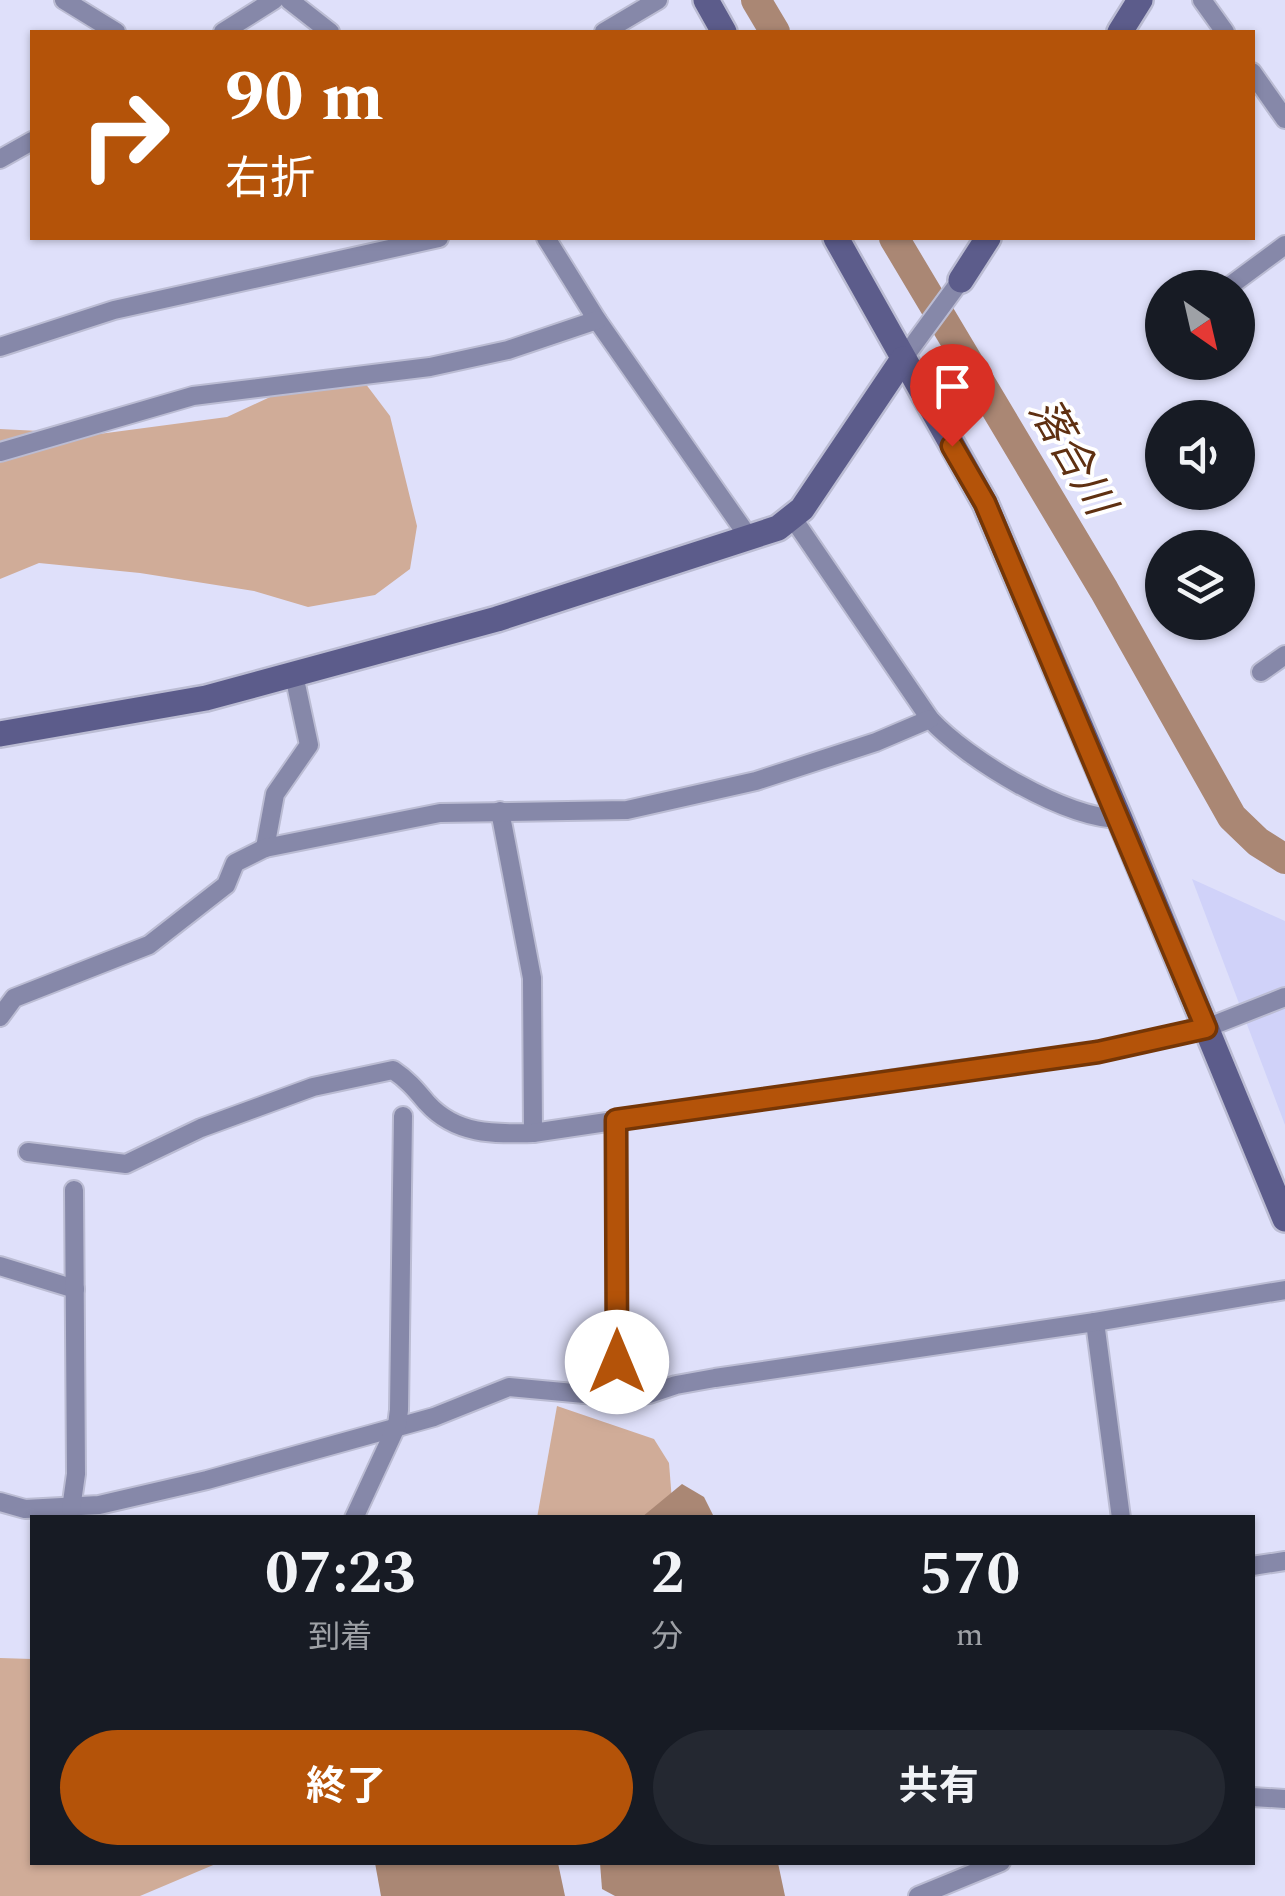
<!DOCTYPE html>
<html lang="ja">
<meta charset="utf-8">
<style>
:root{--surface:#171b24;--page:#242831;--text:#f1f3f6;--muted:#9ea1a6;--accent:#b45309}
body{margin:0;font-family:Spectral,"Noto Sans JP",serif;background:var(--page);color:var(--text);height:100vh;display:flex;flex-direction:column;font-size:38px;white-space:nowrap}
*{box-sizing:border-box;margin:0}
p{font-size:32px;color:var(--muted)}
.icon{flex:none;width:55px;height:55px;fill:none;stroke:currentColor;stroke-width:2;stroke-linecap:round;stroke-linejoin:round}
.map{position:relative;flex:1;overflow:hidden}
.details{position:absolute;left:30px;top:1515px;width:1225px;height:350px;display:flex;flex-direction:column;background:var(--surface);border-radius:0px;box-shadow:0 2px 8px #0004}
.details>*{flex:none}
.guide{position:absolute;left:30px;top:30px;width:1225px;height:210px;border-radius:0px;box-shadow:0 2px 8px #0004;background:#b45309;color:#fff;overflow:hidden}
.needle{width:65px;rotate:146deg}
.fabs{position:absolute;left:1145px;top:270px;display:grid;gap:20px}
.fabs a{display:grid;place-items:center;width:110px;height:110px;border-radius:50%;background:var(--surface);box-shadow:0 2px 8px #0004;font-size:50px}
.pin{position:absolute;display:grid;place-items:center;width:85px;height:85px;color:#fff;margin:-102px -42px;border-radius:50% 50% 50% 0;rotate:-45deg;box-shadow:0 0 10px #0007}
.pin .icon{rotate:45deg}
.me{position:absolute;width:110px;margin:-55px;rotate:0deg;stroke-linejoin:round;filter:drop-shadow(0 0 8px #0008)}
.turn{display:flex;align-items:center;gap:35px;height:210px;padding:0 30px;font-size:45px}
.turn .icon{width:130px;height:130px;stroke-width:2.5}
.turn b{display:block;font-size:70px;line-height:85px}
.eta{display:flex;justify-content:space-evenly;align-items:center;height:170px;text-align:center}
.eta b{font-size:60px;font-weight:700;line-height:70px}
.primary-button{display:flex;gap:20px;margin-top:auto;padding:20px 30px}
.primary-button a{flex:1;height:115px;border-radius:60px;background:var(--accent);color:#fff;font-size:40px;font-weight:700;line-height:115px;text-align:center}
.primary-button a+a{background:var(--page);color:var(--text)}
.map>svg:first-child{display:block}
.built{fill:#d0d2f9}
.forest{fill:#d0ac98}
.water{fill:#aa8774}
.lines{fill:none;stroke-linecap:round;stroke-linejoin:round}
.river{stroke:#aa8774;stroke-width:30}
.street-casing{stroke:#bbbcd3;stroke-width:22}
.secondary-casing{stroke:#bbbcd3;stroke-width:30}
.street{stroke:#8688a9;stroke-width:18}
.secondary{stroke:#5c5c8b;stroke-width:25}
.route-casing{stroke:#753606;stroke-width:25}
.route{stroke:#b45309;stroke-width:18}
.labels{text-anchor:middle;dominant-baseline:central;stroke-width:8;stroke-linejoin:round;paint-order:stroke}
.water-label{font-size:42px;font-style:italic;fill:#5f3011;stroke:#fff}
</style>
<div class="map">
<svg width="1285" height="1896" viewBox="0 0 1285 1896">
<rect width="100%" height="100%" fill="#dfe0fa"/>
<path class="built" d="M1192 879 1285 921V1125Z"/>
<g class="forest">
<path d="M362 379 390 416 417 526 410 569 375 595 308 607 254 591 140 573 39 563 0 579V429L99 434 227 417 298 384Z"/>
<path d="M557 1406 654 1439 669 1463 672 1501 645 1517 537 1518Z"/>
<path d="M0 1658 32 1659V1862L218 1863 140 1896H0Z"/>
</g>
<g class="water">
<path d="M682 1484 704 1497 714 1517H642Z"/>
<path d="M375 1863H558L565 1896H381Z"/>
<path d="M600 1863H778L785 1896H615L602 1889Z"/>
</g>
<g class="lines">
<g class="river">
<path d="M756 0 775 32"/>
<path d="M894 238 1104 590 1232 817 1258 842 1285 859"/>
</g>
<defs>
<g id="street">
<path d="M64 0 116 32"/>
<path d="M289 0 330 32"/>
<path d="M1202 0 1225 32"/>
<path d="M223 32 274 0"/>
<path d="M604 32 658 0"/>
<path d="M1252 72 1285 119"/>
<path d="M0 159 32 141"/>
<path d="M546 238 597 320 750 539"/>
<path d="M1227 288 1285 245"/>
<path d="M0 347 114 310 439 238"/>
<path d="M903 359 961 280"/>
<path d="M0 452 193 396 430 367 508 350 597 320"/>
<path d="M792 517 930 719C968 760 1064 818 1120 819"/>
<path d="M1261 672 1285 655"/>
<path d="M500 811 532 978 533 1133"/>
<path d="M265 848 275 794 309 745 294 675"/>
<path d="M0 1017 14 998 149 945 226 885 235 863 265 848 440 813 627 810 756 781 876 742 930 719"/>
<path d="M616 1120 617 1397"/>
<path d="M28 1152 126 1164 201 1128 313 1087 393 1070C408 1080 416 1090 427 1103 456 1135 494 1134 533 1133L942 1072 1097 1053 1206 1028 1285 997"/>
<path d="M0 1266 75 1289"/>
<path d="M1095 1322 1121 1518"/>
<path d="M0 1502 25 1509 99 1505 207 1480 434 1417 509 1387 617 1397 649 1394 676 1385 715 1378 1095 1322 1285 1290"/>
<path d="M71 1509 76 1474 74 1190"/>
<path d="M354 1518 397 1425 399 1410 403 1116"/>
<path d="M1252 1566 1285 1561"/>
<path d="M1252 1797 1285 1799"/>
<path d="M918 1896 1001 1862"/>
</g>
<g id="secondary">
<path d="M706 0 724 32"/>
<path d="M1120 32 1140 0"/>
<path d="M836 238 985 503 1120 819 1285 1219"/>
<path d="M961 280 988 238"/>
<path d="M0 734 206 698 497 619 778 528 802 509 903 359"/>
</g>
</defs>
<use href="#street" class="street-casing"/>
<use href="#secondary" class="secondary-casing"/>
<use href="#street" class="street"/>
<use href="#secondary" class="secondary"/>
</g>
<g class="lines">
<defs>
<path id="route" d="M617 1362 616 1120 1098 1052 1206 1028 985 503 952 446"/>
</defs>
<use href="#route" class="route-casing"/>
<use href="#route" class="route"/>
</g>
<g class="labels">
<g class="water-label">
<text transform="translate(1071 457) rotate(60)">落合川</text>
</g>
</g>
</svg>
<div class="fabs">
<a><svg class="needle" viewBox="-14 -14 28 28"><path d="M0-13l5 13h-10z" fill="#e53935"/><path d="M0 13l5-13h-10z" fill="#9ea1a6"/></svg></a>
<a><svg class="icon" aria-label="sound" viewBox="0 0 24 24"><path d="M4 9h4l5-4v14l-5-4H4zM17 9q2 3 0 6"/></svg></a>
<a><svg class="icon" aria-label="layers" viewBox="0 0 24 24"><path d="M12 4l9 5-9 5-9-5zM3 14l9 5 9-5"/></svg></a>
</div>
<div class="pin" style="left:952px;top:446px;background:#d93025"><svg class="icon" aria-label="arrive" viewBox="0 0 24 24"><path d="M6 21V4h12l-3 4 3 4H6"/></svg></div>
<svg class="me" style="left:617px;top:1362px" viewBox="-20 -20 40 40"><circle r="19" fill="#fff"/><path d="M0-13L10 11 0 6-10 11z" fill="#b45309"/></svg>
<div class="guide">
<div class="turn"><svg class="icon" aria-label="right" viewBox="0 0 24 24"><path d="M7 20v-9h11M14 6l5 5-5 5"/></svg><div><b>90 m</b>右折</div></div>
</div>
<section class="details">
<div class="eta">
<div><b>07:23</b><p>到着</p></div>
<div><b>2</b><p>分</p></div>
<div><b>570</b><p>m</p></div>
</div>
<div class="primary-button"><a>終了</a><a>共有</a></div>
</section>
</div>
